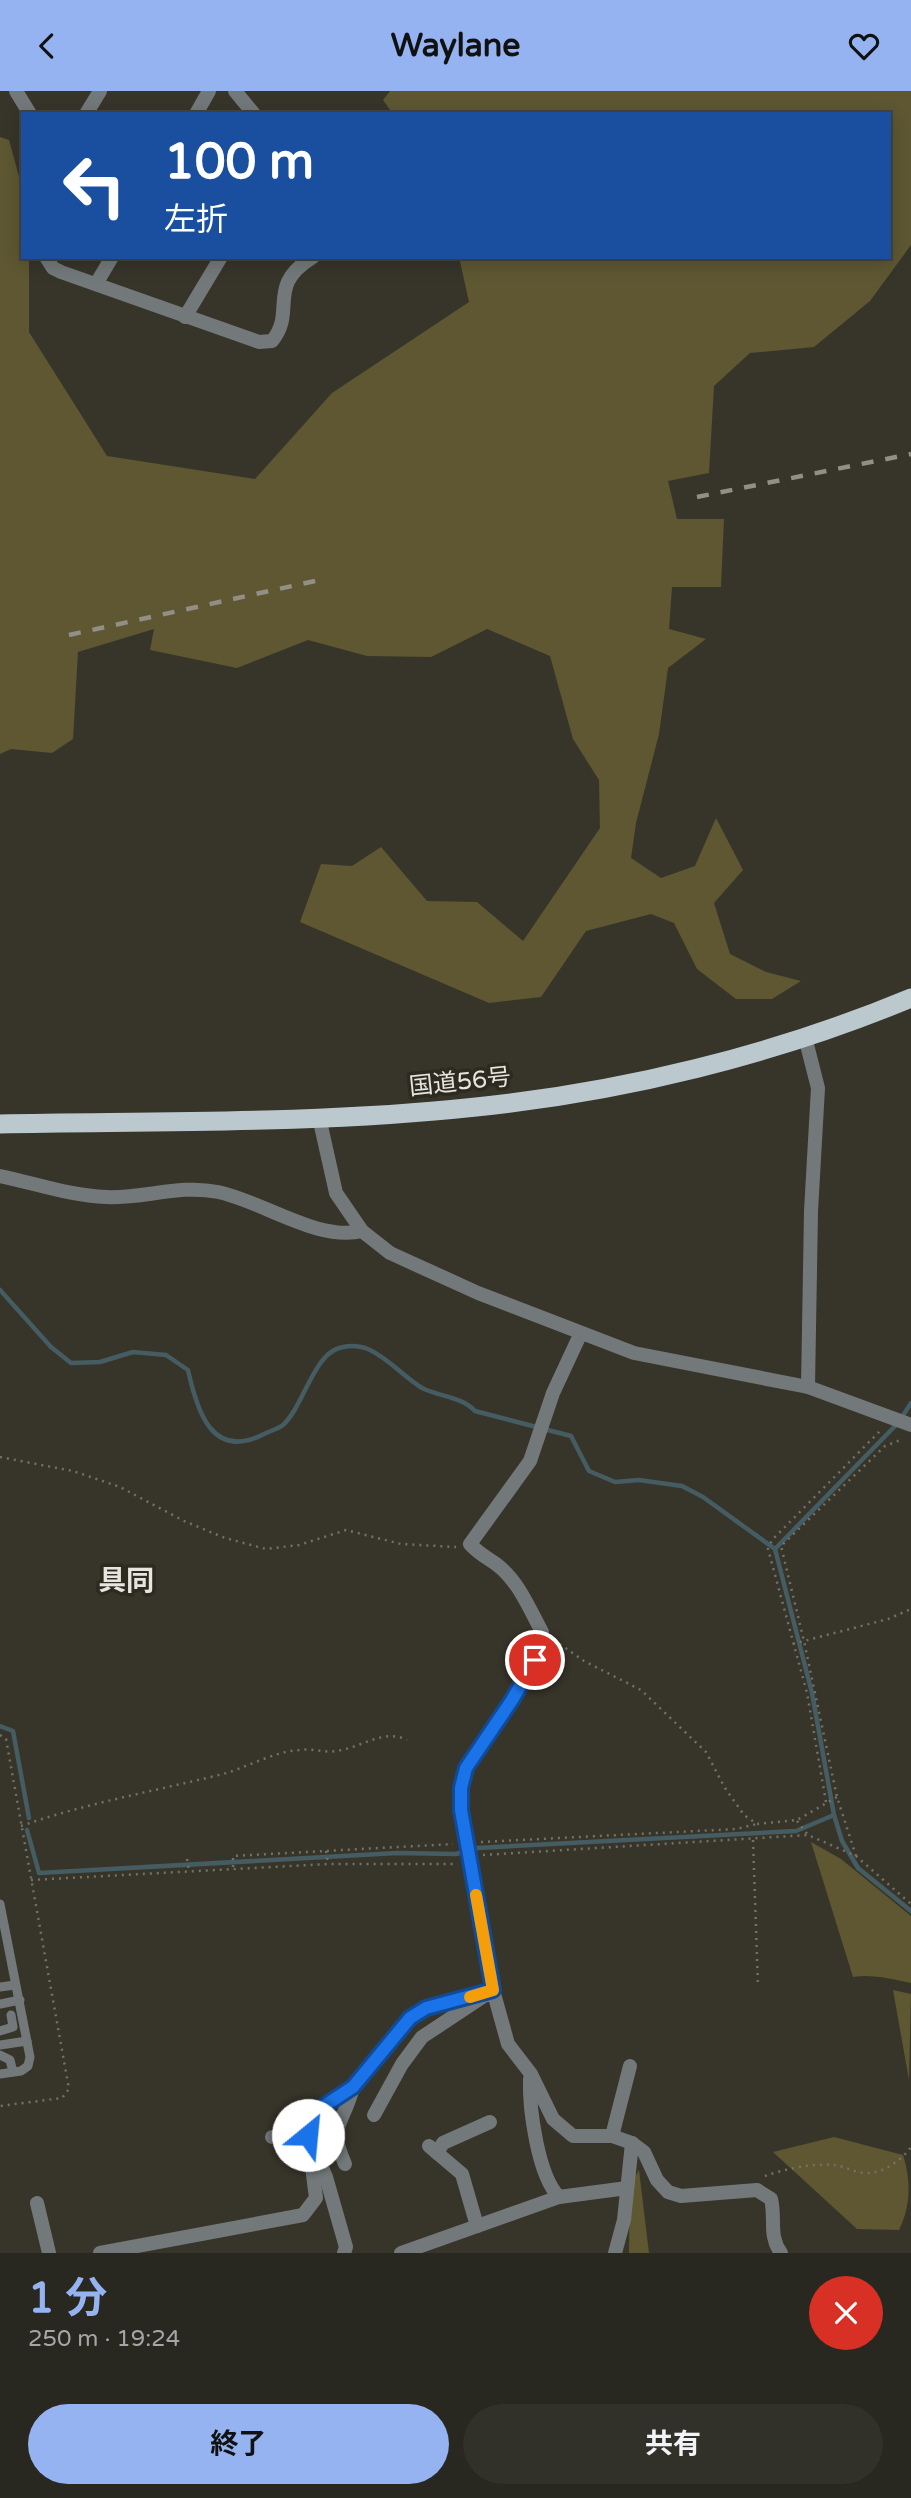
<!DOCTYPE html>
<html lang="ja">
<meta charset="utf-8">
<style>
:root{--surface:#292820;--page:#313029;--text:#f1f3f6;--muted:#a5a6a5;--line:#45443e;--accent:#95b2f1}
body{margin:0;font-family:"Varela Round","Noto Sans JP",sans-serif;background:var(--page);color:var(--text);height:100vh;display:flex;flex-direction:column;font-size:26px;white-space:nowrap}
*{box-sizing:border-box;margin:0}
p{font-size:23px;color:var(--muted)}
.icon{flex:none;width:38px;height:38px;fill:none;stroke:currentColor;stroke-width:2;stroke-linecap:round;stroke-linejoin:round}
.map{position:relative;height:2162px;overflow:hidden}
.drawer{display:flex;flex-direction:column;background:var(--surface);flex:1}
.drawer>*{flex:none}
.guide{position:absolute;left:21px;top:21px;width:870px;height:147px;border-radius:0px;box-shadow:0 4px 18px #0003,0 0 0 2px var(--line);background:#1a4fa0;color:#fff;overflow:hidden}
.pin{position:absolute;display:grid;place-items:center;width:60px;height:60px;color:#fff;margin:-30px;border:4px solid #fff;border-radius:50%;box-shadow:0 2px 7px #0007}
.me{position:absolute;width:77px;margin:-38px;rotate:28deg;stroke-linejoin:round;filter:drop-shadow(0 0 5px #0008)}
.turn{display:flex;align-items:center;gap:24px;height:147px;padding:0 28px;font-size:32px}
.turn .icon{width:91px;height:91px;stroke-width:2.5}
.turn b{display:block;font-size:49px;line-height:60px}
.round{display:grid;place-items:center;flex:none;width:74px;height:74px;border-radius:37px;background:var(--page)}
.head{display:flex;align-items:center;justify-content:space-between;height:119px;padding:0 28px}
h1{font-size:42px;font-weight:700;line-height:52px;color:var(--accent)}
.primary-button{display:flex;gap:14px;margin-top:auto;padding:14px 28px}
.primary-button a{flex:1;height:80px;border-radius:42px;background:var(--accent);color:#111;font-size:28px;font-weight:700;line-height:80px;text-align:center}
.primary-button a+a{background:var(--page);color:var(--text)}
header{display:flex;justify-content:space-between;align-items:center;height:91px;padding:0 28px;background:var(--accent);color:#111;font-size:32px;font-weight:700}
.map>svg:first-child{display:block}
.green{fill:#5e5732}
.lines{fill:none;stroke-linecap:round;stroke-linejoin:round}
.stream{stroke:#455c62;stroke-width:4.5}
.path{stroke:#737268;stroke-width:2.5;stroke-dasharray:2 5;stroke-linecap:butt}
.service{stroke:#73797b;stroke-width:9}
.minor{stroke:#73797b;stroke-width:14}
.tertiary{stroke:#73797b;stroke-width:14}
.trunk{stroke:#bbc9cf;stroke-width:19}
.rail{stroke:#918f86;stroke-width:4.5;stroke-dasharray:12 12;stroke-linecap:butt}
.route-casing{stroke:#114b97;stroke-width:18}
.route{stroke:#1a73e8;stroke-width:12}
.slow{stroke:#f59e0b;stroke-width:12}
.labels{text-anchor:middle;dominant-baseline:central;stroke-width:7;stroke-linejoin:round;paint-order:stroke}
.street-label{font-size:24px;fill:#e6e5de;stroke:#2d2b20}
.quarter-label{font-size:28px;font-weight:bold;fill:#e6e5de;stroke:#2d2b20}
</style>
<header><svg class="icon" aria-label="back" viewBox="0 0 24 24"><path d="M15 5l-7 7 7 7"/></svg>Waylane<svg class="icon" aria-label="heart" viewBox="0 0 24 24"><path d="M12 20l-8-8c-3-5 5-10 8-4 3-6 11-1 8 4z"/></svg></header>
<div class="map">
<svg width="911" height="2162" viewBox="0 0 911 2162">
<rect width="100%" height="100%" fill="#37352a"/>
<g class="green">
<path d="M390 0H911V154L870 210 814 256 750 262 714 295 709 382 668 390 677 428H724L721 496H672L669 538 706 548 668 577 659 643 636 732 631 767 661 787 695 775 716 727 743 779 714 812 730 863 766 881 801 890 772 908H736L697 878 674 832 651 823 586 840 541 906 489 912 300 831 321 773 352 775 381 756 427 810 477 811 523 850 600 737 599 689 573 648 550 565 487 538 431 566 367 565 308 549 237 577 150 559 154 538 78 561 73 648 52 662 11 658 0 663V46L9 49 23 100V166H29V241L107 365 255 388 332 302 469 211 459 166H889V23H393L383 9Z"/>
<path d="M811 1751 841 1768 911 1825V1892C890 1888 873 1883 853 1886Z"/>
<path d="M893 1899 911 1903 909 1989Z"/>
<path d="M834 2046 903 2064C911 2090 911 2114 899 2139L857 2138 773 2061Z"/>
<path d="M639 2079 649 2162H629L630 2095Z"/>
</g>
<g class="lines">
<g class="stream">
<path d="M0 1199 51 1256 71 1272 100 1271 133 1261 166 1264 188 1279C197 1320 212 1370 264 1343 270 1340 278 1338 283 1334 303 1316 313 1265 339 1257 349 1254 361 1255 370 1259 389 1268 404 1286 422 1297 440 1306 461 1305 475 1320L571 1345 589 1380 615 1391 639 1389 682 1395 703 1406 775 1458 812 1602 834 1724 842 1750 858 1777 911 1820"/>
<path d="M902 1326 911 1312"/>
<path d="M775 1458 897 1333"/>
<path d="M0 1635 13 1640 29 1727"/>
<path d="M27 1739 39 1782 397 1762 456 1763 477 1757 796 1740 834 1724"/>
</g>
<g class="path">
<path d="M0 1366 73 1380 120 1396 184 1430 225 1447 266 1458 299 1454 346 1439 401 1453 456 1456"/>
<path d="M554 1549 584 1570 641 1599 706 1661 725 1697 744 1724 757 1733 797 1729 837 1706"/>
<path d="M793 1553 804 1550 781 1455 885 1355 903 1348"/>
<path d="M0 1644 6 1648 69 1998 62 2007 0 2015"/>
<path d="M826 1711 807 1602 768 1458 772 1449 880 1340"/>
<path d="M797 1730 808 1744 856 1765 911 1813"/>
<path d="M21 1735C87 1712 155 1700 223 1683 248 1676 273 1661 299 1659 312 1657 324 1662 336 1660 361 1657 384 1637 407 1649"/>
<path d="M753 1749 758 1895"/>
<path d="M481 1751 736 1738 757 1733"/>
<path d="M326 1760 328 1773"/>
<path d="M483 1764 808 1744"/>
<path d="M856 1765 837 1706 804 1550 888 1528 911 1518"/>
<path d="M187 1768 189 1780"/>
<path d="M233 1776V1765L453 1753"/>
<path d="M31 1789 328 1773H457"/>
<path d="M765 2085C785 2078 813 2072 834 2074 845 2075 855 2082 866 2082 882 2083 902 2069 911 2056"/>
</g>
<g class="service">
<path d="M0 1813 30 1966 28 1975 21 1980 0 1983"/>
<path d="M0 1896 15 1894"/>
<path d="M0 1913 20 1909"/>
<path d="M0 1940 13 1936 11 1924"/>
<path d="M0 1954 27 1950"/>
<path d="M0 1964 10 1969 13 1981"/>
</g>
<g class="minor">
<path d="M16 0 30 23"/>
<path d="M235 0 254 23"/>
<path d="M86 23 100 0"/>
<path d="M196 23 209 0"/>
<path d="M46 166 53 177 61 181 259 251 272 250C297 220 265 195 313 166"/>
<path d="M96 193 112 166"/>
<path d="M185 226 221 166"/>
<path d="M805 946 818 997 811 1120 808 1296"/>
<path d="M0 1085C34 1092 71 1105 106 1106 143 1108 179 1093 218 1101 262 1110 318 1151 362 1140"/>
<path d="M530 1988C529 2018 538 2085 559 2106"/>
<path d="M374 2024 402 1973 422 1946 493 1899 508 1953 531 1983 553 2028 573 2045H612L632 2052 644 2061 657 2089 668 2101 681 2105 757 2099 771 2108C776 2128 768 2144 781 2162"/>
<path d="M612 2045 630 1975"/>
<path d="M429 2055 462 2083 477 2135"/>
<path d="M437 2062 443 2052 490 2031"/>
<path d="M345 2073C327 2033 344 2034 353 1996"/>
<path d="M37 2112 49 2162"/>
<path d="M100 2162 303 2124 316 2107 308 2044 272 2046"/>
<path d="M344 2162 346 2156 326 2086 308 2044 312 2023 353 1996 410 1927 426 1917 493 1899 461 1719C461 1705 460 1690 467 1677 487 1634 539 1590 542 1541 529 1517 518 1489 496 1473 486 1466 478 1462 470 1453L530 1370 553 1302 580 1244"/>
<path d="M401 2162 559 2106 627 2097"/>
<path d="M615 2162 624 2129 632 2052"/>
</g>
<path class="tertiary" d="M319 1026 336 1102 362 1140 390 1162 478 1202 634 1262 808 1296 911 1334"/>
<path class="trunk" d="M0 1033C158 1030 318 1033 476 1016 623 1001 774 964 911 907"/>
<g class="rail">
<path d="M697 406 911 363"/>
<path d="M69 544 324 488"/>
</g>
</g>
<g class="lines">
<defs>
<path id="route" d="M308 2044 312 2023 353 1996 410 1927 426 1917 493 1899 461 1719V1697L466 1677 512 1609 535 1569"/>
</defs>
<use href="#route" class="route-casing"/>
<use href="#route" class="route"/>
<path class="slow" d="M470 1906 493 1899 476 1804"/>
</g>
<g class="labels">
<g class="street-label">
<text transform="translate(460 991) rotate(-6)">国道56号</text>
</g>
<g class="quarter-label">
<text x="126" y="1490">具同</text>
</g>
</g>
</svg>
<div class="pin" style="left:535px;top:1569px;background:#d93025"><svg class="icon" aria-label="arrive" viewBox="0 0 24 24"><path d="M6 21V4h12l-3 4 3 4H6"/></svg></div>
<svg class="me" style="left:308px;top:2044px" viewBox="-20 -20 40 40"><circle r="19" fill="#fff"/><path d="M0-13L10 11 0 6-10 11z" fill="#1a73e8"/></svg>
<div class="guide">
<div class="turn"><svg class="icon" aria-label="left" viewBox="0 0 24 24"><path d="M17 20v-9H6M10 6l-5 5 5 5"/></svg><div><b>100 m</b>左折</div></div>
</div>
</div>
<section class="drawer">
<div class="head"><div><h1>1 分</h1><p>250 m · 19:24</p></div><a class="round" style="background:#d93025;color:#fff"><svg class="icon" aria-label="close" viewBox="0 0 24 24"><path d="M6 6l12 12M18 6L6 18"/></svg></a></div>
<div class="primary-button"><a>終了</a><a>共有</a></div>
</section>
